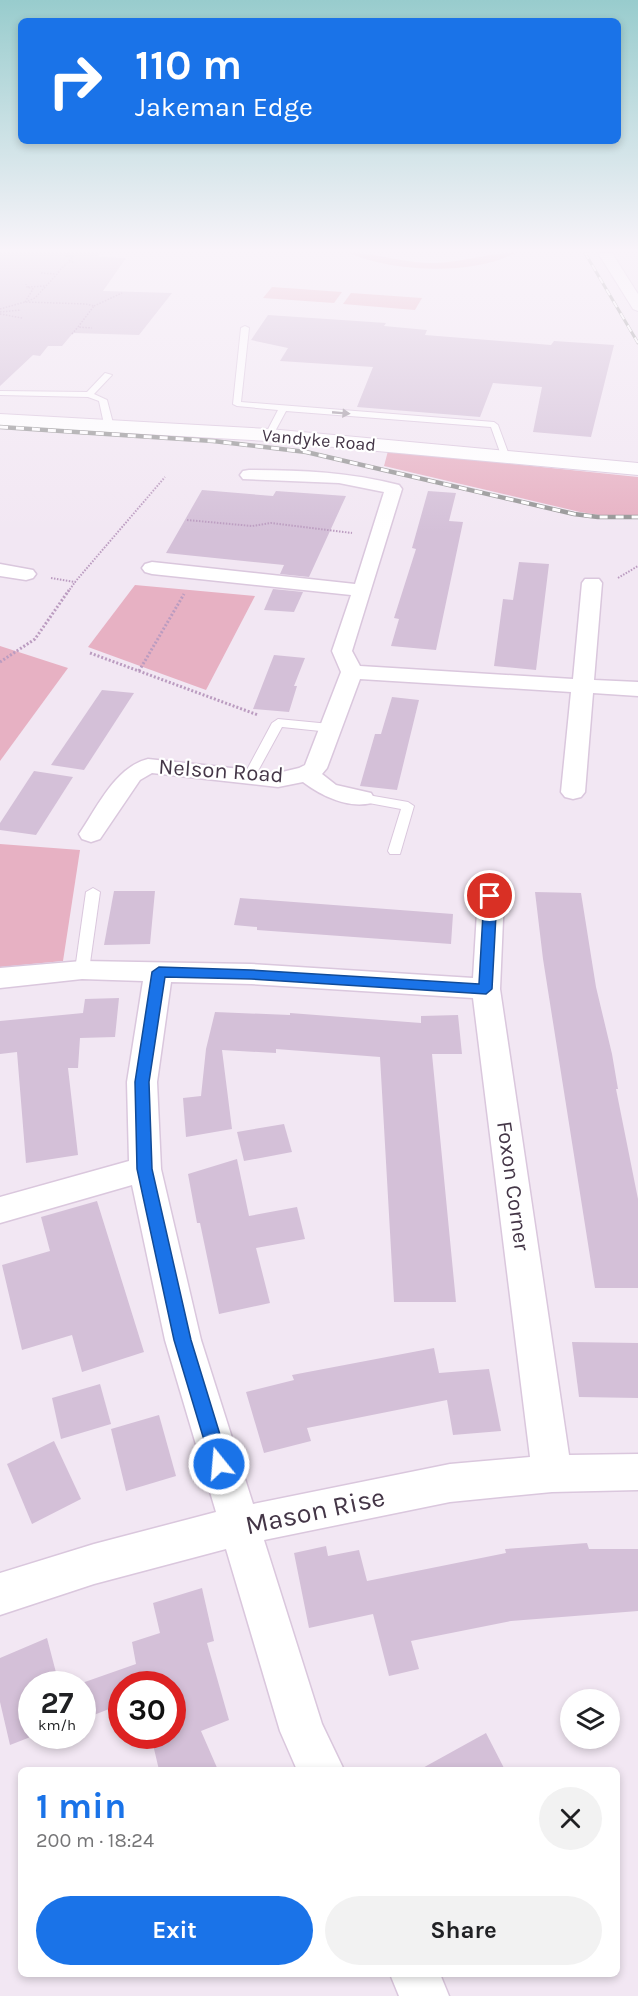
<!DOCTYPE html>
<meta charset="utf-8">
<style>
:root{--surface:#fff;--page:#f2f2f2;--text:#202124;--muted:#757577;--accent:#1a73e8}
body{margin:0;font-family:Karla,sans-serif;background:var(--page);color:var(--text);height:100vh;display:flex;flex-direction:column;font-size:22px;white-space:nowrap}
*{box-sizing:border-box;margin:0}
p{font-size:20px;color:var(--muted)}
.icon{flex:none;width:33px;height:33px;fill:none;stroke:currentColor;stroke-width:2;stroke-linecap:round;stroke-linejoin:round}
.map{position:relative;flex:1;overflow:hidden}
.drawer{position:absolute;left:18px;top:1767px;width:602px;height:210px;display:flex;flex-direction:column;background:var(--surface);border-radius:9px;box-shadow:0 3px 9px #0003}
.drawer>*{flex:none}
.banner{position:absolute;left:18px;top:18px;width:603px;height:126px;border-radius:9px;box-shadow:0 3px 9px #0003;background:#1a73e8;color:#fff;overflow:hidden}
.fabs{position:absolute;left:560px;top:1689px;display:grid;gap:12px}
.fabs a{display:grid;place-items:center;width:60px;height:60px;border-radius:50%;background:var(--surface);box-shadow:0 3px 9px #0003;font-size:30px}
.speed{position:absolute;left:18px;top:1671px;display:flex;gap:12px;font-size:30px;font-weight:700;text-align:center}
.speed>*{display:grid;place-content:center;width:78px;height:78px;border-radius:50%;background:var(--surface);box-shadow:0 3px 9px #0003;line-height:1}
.speed small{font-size:15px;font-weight:400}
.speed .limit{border:9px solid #d22;background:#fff;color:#111}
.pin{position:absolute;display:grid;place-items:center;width:51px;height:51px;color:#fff;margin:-26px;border:3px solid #fff;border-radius:50%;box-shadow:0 2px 6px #0007}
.me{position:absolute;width:66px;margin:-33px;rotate:343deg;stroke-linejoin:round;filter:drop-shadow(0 0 4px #0008)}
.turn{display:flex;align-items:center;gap:21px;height:126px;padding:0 18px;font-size:27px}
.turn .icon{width:78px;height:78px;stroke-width:2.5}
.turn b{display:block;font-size:42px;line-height:51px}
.round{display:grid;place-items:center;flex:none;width:63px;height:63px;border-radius:32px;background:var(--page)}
.overview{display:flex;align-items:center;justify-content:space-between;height:102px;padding:0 18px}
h1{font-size:36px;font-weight:700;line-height:45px;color:var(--accent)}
.primary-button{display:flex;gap:12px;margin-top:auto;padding:12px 18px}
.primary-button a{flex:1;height:69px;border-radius:36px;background:var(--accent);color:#fff;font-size:24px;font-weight:700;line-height:69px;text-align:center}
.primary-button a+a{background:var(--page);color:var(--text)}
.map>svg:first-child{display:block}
.green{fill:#e7b1c3}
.building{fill:#d4c0d8}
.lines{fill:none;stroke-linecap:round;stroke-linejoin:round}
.service-casing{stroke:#dac7dd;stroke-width:2}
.minor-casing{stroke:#dac7dd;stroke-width:3}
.tertiary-casing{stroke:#dac7dd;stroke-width:2}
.path-far2{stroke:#bb9cc0;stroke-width:1.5;stroke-dasharray:1.5 1.5;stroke-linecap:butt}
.path-far1{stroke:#bb9cc0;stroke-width:2;stroke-dasharray:1.5 1.5;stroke-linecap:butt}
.path{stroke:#bb9cc0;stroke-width:3;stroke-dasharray:2 2;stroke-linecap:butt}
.service{fill:#fff;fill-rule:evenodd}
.minor{fill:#fff;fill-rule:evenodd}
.tertiary{fill:#fff;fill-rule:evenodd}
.rail-far1-casing{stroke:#969696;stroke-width:3}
.rail-casing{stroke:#969696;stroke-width:4.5}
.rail-far1{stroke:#fff;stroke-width:2;stroke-dasharray:7;stroke-linecap:butt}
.rail{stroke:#fff;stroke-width:3;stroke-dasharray:8;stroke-linecap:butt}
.oneway{fill:#a29aa3}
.route{fill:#1a73e8;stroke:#114b97;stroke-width:1.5}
.labels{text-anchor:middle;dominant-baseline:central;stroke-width:4.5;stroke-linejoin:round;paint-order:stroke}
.far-street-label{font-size:18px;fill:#443647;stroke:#fff}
.street-label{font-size:22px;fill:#443647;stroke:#fff}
.near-street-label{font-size:27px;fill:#443647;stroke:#fff}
</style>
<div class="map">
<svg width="638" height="1996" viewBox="0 0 638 1996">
<rect width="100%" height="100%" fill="#f2e7f3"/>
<g class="green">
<path d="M349 253C377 253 403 263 432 263 460 263 487 253 515 253 472 276 392 272 349 253Z"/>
<path d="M272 287 342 292 334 303 263 298Z"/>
<path d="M351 293 422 298 415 310 343 304Z"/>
<path d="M388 451 638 477V515H599L580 512 384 466Z"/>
<path d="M135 585 255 596 206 690 88 647Z"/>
<path d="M0 646 68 668 0 761Z"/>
<path d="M0 844 80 850 63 961 0 967Z"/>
</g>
<g class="building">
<path d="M0 253H101L98 257 126 258 103 291 172 293 139 335 73 333 62 346H48L40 356 33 355 0 386Z"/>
<path d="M268 315 386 323 384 326 427 330 425 335 551 345 554 341 614 345 591 437 533 432 542 387 493 383 480 417 357 407 373 367 280 361 288 348 251 340Z"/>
<path d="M202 490 273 496 276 491 346 496 309 577 280 574 284 565 166 553Z"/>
<path d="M428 491 456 493 449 521 463 522 436 650 391 646 399 619 394 618 416 549 412 548Z"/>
<path d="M519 562 549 564 536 670 494 666 503 599 513 600Z"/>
<path d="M273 589 303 592 294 612 264 610Z"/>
<path d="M274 655 305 658 294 686H297L289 712 253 709Z"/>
<path d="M102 690 134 693 84 770 51 765Z"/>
<path d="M392 697 419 700 397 790 360 786 375 734H381Z"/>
<path d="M34 771 73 777 36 835 0 830V823Z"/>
<path d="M114 891H155L150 944 104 945Z"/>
<path d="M535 892 581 893 596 987 612 1054 618 1089H616L638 1199V1288H595L543 959Z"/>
<path d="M240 898 453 914 451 944 257 930V927L234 925Z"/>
<path d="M119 998 115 1037 80 1038 78 1068H68L78 1155 26 1163 17 1052 0 1054V1021L83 1013 85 999Z"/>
<path d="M215 1012 290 1015V1013L421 1023V1016L458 1015 462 1054H432L456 1302H394L380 1057 276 1049V1053L222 1050 232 1129 186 1137 183 1098 201 1096 206 1049Z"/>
<path d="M284 1124 292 1152 244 1161 237 1132Z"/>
<path d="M237 1159 249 1216 297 1207 305 1239 256 1248 270 1303 219 1314 200 1223H197L188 1174Z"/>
<path d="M97 1201 144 1352 82 1372 72 1335 22 1350 2 1265 50 1251 41 1217Z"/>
<path d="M572 1342 638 1343V1398L579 1397Z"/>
<path d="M434 1348 439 1373 489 1369 501 1431 453 1435 447 1400 307 1428 311 1441 264 1453 246 1392 294 1380 292 1375Z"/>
<path d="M100 1384 111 1424 61 1439 52 1398Z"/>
<path d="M159 1415 176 1476 126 1491 111 1429Z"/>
<path d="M54 1441 81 1499 32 1524 7 1464Z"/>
<path d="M587 1543 589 1549H638V1611L511 1621 411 1641 419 1669 389 1676 373 1614 309 1628 294 1553 326 1546 328 1556 359 1550 367 1581 506 1553 505 1549Z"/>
<path d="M202 1588 214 1641 207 1643 229 1720 201 1731 218 1770H159L151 1736H172V1684H122V1704L86 1718 85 1713 82 1714V1684H79L136 1664 132 1642 160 1633 153 1603Z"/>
<path d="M47 1638 59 1684H32L33 1736 10 1745 0 1702V1658Z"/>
<path d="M486 1733 505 1770H419Z"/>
</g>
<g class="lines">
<defs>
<g id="service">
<path d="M245 326 249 328 241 402 494 422 498 425 509 455 505 458 501 455 491 427 286 411 272 437H266L265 435 278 410 237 406 233 404 241 328Z"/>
<path d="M105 373 112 375 94 394 107 400 114 427 110 430 104 424 99 401 88 397 0 395V391L87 392Z"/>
<path d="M278 719 330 724 336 728 330 732 282 727 253 780H245L243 777 272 723Z"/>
<path d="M362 794 408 802 414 806 400 854H390L388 851 401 809 358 801 356 798Z"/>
<path d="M93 888 100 892 89 970 82 975 75 970 86 892Z"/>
</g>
<g id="minor">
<path d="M249 470C300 470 349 472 399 485L402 489 352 651 360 666 573 679 582 583 585 579H599L602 583 594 680 638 682V696L593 693 585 792 581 797 573 799 565 797 561 792 571 692 360 679 327 768 322 774 336 785 371 793 374 798 371 803C348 809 320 795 303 782L278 787 152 773 140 780 100 839 91 842 82 839 79 834C97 808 115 767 148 759L278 773 299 768 305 765 341 672 332 651 351 595 152 574 145 572 142 568 145 564 152 562 355 584 384 492 339 483 243 479 240 475 243 471Z"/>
<path d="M0 564 33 570 36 574 33 578 26 580 0 576Z"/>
<path d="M491 888 500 890 504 896 500 989 569 1455 638 1454V1490L552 1492 450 1502 264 1540 322 1724 344 1770H297L280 1731 226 1549 94 1584 0 1615V1573L94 1544 216 1512 165 1340 132 1185 0 1223V1197L129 1161 127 1082 143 981 82 979 0 988V968L82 961 251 964 473 978 478 896 482 890ZM171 982 251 984 473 998 530 1457 450 1464 253 1504 201 1340 161 1169 157 1082Z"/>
<path d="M390 1974H440L449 1996H399Z"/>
</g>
<g id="tertiary">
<path d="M598 253H612L638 294V311L633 309Z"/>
<path d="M0 414 269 429 638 463V475L269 441 0 426Z"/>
</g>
</defs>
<use href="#service" class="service-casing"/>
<use href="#minor" class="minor-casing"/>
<use href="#tertiary" class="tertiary-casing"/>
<g class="path-far2">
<path d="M67 253 66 256H73L69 261"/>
<path d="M58 272 68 262H75"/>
<path d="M41 273 56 274"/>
<path d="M28 287 45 286"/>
<path d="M28 301 35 298 59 272"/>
<path d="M25 302 33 289 27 287 26 284"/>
<path d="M94 306 122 293"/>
<path d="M0 309 25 302 86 304 94 306 78 327 92 328"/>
<path d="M0 312 21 310"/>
<path d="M0 314 22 318"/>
<path d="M72 334 78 327"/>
</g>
<g class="path-far1">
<path d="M187 520 252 526 271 523 352 533"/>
<path d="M51 578 75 582 165 477"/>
<path d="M618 578 638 566"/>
<path d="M68 592 75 582"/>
</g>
<g class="path">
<path d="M90 653 258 715"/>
<path d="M0 662 35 639 69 590"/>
<path d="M139 671 184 594"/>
</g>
<use href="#service" class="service"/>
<use href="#minor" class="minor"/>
<use href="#tertiary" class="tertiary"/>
<defs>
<path id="rail-far1" d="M585 253 638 343"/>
<path id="rail" d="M0 427 213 441 306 452 574 514 598 517H638"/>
</defs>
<use href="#rail-far1" class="rail-far1-casing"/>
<use href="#rail" class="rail-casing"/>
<use href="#rail-far1" class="rail-far1"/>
<use href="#rail" class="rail"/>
</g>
<defs><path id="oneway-solid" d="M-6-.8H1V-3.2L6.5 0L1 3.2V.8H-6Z" transform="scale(1.5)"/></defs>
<use class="oneway" href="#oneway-solid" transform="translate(341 413) rotate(5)"/>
<linearGradient id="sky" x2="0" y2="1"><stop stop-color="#98cccd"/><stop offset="0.47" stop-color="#f9f4fa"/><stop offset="1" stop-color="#f9f4fa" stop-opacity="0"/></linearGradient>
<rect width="638" height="533" fill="url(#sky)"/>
<path class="route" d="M490 892 497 896 492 989 486 994 251 979 165 977 149 1082 152 1169 191 1340 229 1464 226 1470 219 1473 213 1470 174 1340 137 1169 135 1082 152 972 159 967 251 970 479 984 484 896Z"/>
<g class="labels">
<g class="far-street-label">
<text transform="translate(319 440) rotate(5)">Vandyke Road</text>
</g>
<g class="street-label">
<text transform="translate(221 771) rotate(4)">Nelson Road</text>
<text transform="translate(513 1186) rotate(82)">Foxon Corner</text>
</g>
<g class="near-street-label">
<text transform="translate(315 1511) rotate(-12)">Mason Rise</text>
</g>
</g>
</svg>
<div class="fabs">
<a><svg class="icon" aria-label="layers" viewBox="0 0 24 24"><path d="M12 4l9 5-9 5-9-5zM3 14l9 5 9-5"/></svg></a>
</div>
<div class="speed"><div>27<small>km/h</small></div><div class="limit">30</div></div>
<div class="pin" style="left:490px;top:896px;background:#d93025"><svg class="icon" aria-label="arrive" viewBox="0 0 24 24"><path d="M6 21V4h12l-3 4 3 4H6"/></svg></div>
<svg class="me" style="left:219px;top:1464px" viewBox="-20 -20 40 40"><circle r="17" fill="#1a73e8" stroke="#fff" stroke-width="3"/><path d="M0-11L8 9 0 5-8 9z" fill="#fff"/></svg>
<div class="banner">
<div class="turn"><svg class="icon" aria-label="right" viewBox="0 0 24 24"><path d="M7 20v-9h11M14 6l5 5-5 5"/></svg><div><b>110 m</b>Jakeman Edge</div></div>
</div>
<section class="drawer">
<div class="overview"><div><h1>1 min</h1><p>200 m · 18:24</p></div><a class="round"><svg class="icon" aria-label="close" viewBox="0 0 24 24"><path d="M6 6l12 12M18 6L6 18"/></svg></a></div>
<div class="primary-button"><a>Exit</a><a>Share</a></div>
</section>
</div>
